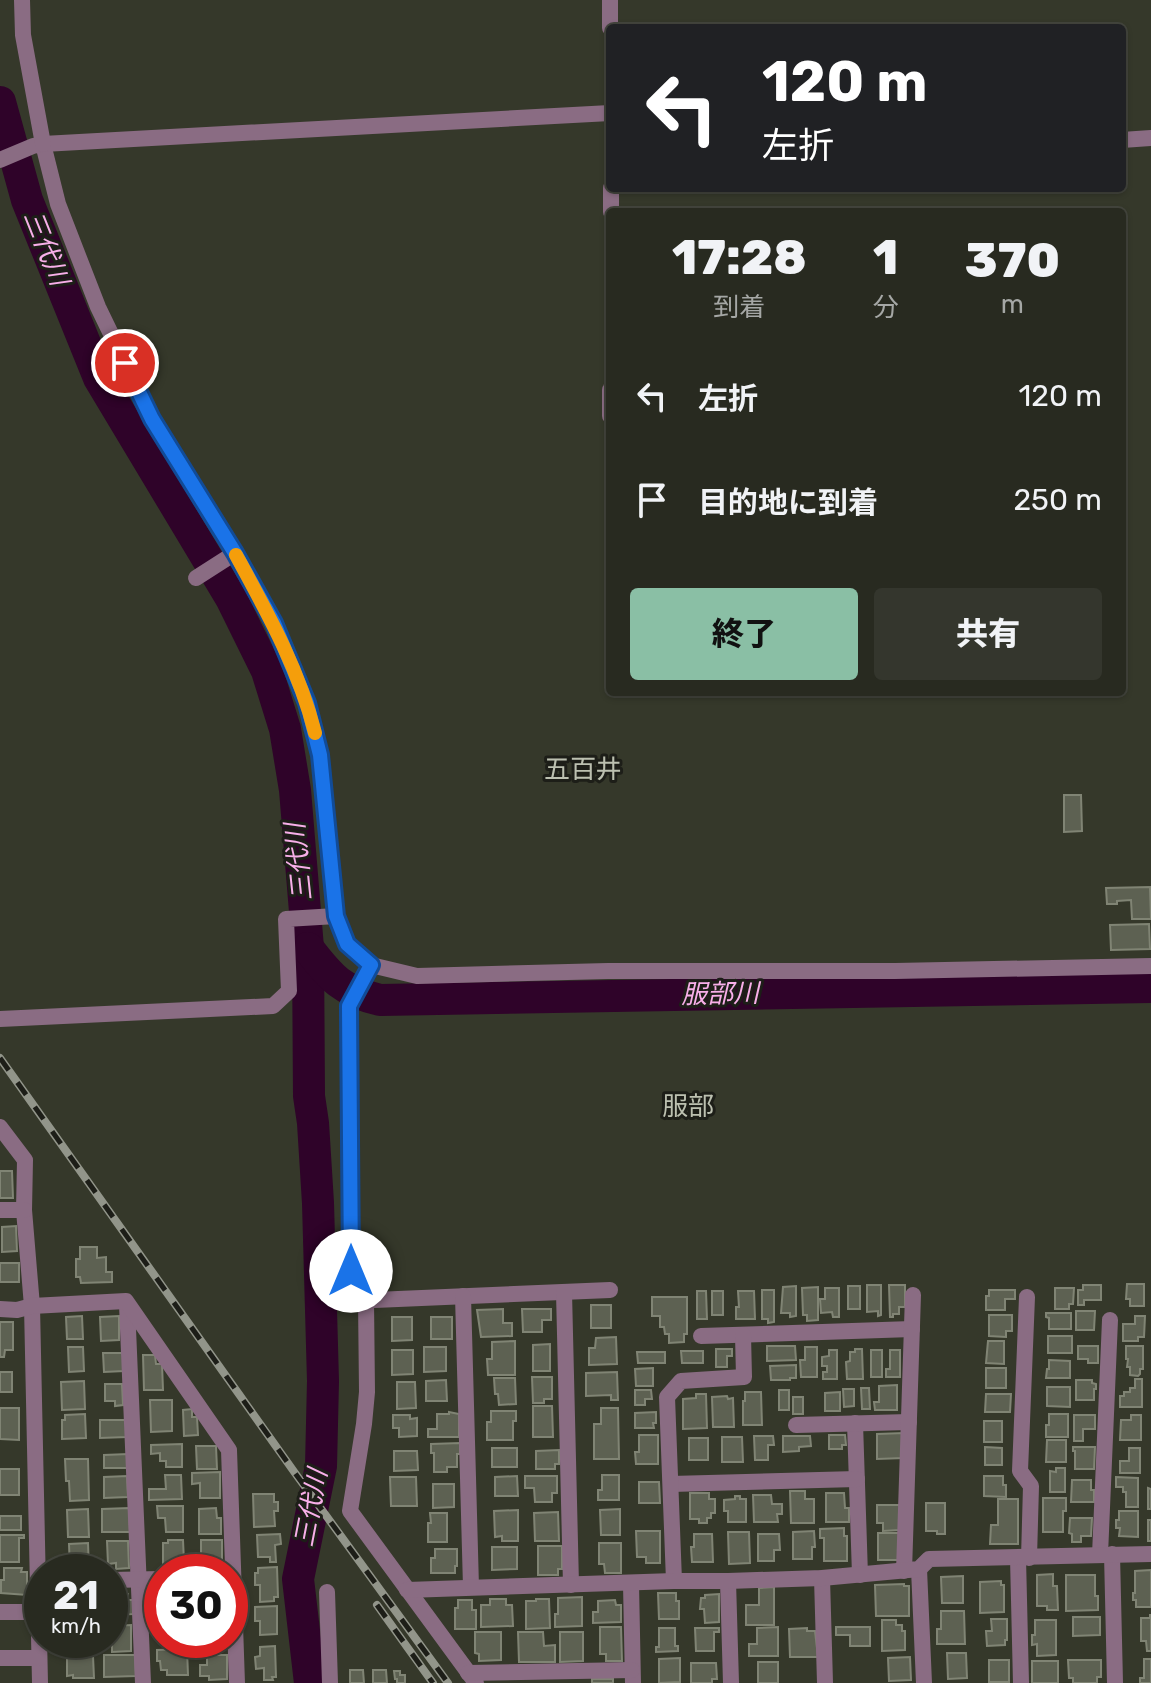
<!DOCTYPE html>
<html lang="ja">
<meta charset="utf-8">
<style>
:root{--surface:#282a20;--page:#34362d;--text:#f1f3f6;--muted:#a5a7a5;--line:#44463e;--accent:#8abfa5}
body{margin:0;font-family:Rubik,"Noto Sans JP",sans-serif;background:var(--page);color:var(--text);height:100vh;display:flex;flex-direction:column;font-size:30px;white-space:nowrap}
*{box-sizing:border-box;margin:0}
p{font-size:26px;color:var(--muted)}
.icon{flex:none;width:44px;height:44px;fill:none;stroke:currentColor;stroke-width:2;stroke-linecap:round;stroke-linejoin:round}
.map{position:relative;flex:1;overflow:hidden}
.panel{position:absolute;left:606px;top:208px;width:520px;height:488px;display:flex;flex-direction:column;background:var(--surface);border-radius:8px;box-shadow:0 2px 6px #0004,0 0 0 2px var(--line)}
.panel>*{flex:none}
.banner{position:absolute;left:606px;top:24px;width:520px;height:168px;border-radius:8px;box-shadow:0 2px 6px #0004,0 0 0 2px var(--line);background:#202124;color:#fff;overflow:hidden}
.speed{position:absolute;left:24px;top:1554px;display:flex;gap:16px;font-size:40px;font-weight:700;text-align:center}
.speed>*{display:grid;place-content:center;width:104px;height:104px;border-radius:50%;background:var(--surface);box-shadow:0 2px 6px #0004,0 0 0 2px var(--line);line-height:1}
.speed small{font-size:20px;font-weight:400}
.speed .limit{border:12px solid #d22;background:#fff;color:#111}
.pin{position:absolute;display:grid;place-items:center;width:68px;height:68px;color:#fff;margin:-34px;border:4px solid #fff;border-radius:50%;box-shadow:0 2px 8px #0007}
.me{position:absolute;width:88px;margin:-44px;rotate:0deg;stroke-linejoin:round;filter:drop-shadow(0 0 6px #0008)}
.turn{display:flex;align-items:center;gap:28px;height:168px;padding:0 24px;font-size:36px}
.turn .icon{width:104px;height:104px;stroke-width:2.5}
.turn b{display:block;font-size:56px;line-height:68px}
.eta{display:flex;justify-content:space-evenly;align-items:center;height:136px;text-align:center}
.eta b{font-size:48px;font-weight:800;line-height:56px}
.button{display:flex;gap:16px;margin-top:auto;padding:16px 24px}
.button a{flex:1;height:92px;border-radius:8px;background:var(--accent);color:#111;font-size:32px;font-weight:800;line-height:92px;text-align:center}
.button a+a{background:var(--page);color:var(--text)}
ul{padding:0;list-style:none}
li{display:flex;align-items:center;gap:24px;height:104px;padding:0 24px}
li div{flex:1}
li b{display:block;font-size:30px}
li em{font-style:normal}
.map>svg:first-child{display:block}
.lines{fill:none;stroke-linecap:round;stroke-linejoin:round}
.river{stroke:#2f0329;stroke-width:32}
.building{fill:#5d6152;stroke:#808474;stroke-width:2}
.minor{stroke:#8a6c83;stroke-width:16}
.tertiary{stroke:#8a6c83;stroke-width:16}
.rail-casing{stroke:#92958a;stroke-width:8}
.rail{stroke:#1d1e18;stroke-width:5;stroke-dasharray:15;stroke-linecap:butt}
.route-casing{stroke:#114b97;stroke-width:20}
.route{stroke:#1a73e8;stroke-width:14}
.slow{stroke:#f59e0b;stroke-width:14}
.labels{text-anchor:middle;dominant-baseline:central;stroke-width:6;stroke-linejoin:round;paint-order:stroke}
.water-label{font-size:26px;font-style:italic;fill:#f8afe9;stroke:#1d1e18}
.neighbourhood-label{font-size:26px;fill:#bcc0b0;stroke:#1d1e18}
</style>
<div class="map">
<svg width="1151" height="1683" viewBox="0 0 1151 1683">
<rect width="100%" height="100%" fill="#35382a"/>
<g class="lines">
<g class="river">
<path d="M0 102 27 200 99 378 231 598 267 671 285 729 295 790 308 948 309 1096 313 1123 318 1203 323 1381 321 1466 298 1579 310 1683"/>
<path d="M308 948C331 978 342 991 380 1000L1151 987"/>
</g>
</g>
<g class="building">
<path d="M1064 795H1081L1082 831 1064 832Z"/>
<path d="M1150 887 1151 919H1132L1131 900 1117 901V904H1107L1106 888Z"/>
<path d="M1149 924 1150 949 1111 950 1110 925Z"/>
<path d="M0 1171H12L13 1198H0Z"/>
<path d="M16 1226 17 1251 2 1252V1227Z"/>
<path d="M80 1247H97V1258L106 1257V1272H112V1282L81 1283 80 1277H76V1259H80Z"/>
<rect x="0" y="1263" width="19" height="19"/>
<path d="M1127 1284H1144V1306H1130V1299H1126Z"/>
<path d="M867 1285H881V1315L878 1316V1311L867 1312Z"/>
<path d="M889 1285H905V1307H899V1314H893V1317H890Z"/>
<path d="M1083 1285H1101V1300H1084V1305H1078V1290H1083Z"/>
<path d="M796 1286V1316L790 1317V1313H781L783 1287Z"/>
<rect x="848" y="1286" width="12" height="23"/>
<path d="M818 1287V1320L807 1321V1315H803L802 1288Z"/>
<path d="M825 1288H839V1317H833L832 1312 821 1313 820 1299H825Z"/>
<path d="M1055 1288H1074L1073 1304H1069V1309H1055Z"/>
<path d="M762 1290H774V1322L768 1323V1319H762Z"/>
<path d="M989 1290H1015V1299H1005V1310H986V1296H989Z"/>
<path d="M697 1291H706L707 1319H697Z"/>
<rect x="712" y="1291" width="11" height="24"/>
<path d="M738 1291H754L755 1319H736V1307H739Z"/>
<path d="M652 1297H687V1334H684V1342L669 1343V1334H665L664 1327H660V1316H652Z"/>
<rect x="591" y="1305" width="20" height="23"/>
<path d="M503 1309V1323H512V1336L481 1337 477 1310Z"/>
<path d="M522 1309H551V1320H542V1332H523Z"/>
<path d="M1076 1311H1095L1094 1330H1076Z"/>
<path d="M1046 1313H1071V1329H1049V1318L1046 1317Z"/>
<path d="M989 1315H1012V1331H1006V1337L989 1336Z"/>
<path d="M82 1316 83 1339H67L66 1317Z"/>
<path d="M119 1316V1340L101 1341 100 1317Z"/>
<path d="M1135 1316H1145L1144 1337H1138V1341H1123V1324H1135Z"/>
<path d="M392 1317H412V1340L392 1341Z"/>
<rect x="431" y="1317" width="21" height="22"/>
<path d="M0 1322H13V1350H5L4 1357H0Z"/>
<rect x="1048" y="1336" width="24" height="17"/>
<path d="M616 1337 617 1364 589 1365V1348H595L596 1338Z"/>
<path d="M515 1341V1375H488L487 1359H492V1342Z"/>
<path d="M988 1341H1004V1364L986 1363Z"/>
<path d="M550 1344V1371H533V1345Z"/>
<path d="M767 1346H795L796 1360 767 1361Z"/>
<path d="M1078 1346H1098V1363H1088V1359H1078Z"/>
<path d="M1126 1346H1143V1369H1140V1374L1138 1376 1130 1375V1367H1127L1128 1359H1126Z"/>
<path d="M68 1347H83L84 1371 69 1372Z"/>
<path d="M424 1347H446V1371L424 1372Z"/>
<path d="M805 1347H817V1377H801L800 1360H805Z"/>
<path d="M716 1349H732V1356H727V1367H716Z"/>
<path d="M855 1349H862L863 1379H847L846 1362 850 1361V1352H855Z"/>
<path d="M392 1350H413V1374L392 1375Z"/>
<path d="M829 1350H837V1379H823V1372H827V1366H822V1357L829 1356Z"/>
<rect x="871" y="1350" width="11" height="27"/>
<path d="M890 1350H900V1377H886V1369H890Z"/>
<path d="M681 1351H703V1363H682Z"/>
<path d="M637 1352H665V1363H638Z"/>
<path d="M103 1353H124V1371L104 1372Z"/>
<path d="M143 1355H155L156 1364H162L163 1390H144Z"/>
<path d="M1049 1360 1070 1361V1378H1046L1047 1369H1049Z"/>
<path d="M796 1365V1378H790V1380H771L770 1366Z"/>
<path d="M653 1368V1386H636L635 1369Z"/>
<rect x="986" y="1368" width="20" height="20"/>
<rect x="0" y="1372" width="12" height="20"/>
<path d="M617 1372 618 1400H611V1395L586 1396V1373Z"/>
<path d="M532 1377H552V1399H544V1403H533Z"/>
<path d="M494 1378H515L516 1404 499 1405 498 1394H495Z"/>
<path d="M1135 1379H1142V1407H1120V1396H1124V1392H1130V1388H1135Z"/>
<path d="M446 1380 447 1401H426V1381Z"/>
<path d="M1076 1380H1092V1383L1096 1384V1389H1094V1400H1076Z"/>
<path d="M84 1381 85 1409 62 1410 61 1382Z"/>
<path d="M397 1382H415L416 1408 397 1409Z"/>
<path d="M105 1384H122L123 1405 115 1406V1401H105Z"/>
<path d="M897 1385V1410H875L874 1402H879V1386Z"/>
<path d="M1047 1387H1070V1407L1047 1406Z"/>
<path d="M861 1388H869L870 1409H862Z"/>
<path d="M843 1389H854V1406L844 1407Z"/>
<path d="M635 1390H651L652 1399H645V1405H635Z"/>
<rect x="779" y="1390" width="10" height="20"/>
<path d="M745 1392H761L762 1425H743V1401H745Z"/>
<path d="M840 1392V1411H825V1393Z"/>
<path d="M696 1394H706L707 1428 683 1429V1399L696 1398Z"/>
<path d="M986 1394H1011L1010 1412H985Z"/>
<path d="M727 1396 728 1399 733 1398 734 1427H713L712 1397Z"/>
<rect x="793" y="1397" width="10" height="17"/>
<path d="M150 1400H172V1431L151 1432Z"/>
<path d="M533 1406H552L553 1437H533Z"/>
<path d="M0 1408H19V1440L0 1439Z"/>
<path d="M601 1408H618L619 1459H594V1424H601Z"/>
<path d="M192 1409V1417H197L198 1435 184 1436 183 1410Z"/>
<path d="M491 1411H516V1421H513V1440H487V1422H491Z"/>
<path d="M449 1412 459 1414V1437H428V1429H437V1414H449Z"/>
<path d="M656 1412V1423H653L654 1428H635V1413Z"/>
<path d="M85 1414 86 1438 62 1439V1420H65V1415Z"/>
<path d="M1049 1414H1068V1437H1046V1425H1049Z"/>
<path d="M393 1415H410V1419L417 1418V1436L399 1437V1428H393Z"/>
<path d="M1074 1415H1095V1429H1083V1441H1074Z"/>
<path d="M1131 1415H1141V1440H1120L1121 1420H1131Z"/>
<path d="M100 1420H127V1437L100 1438Z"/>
<rect x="984" y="1421" width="18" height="21"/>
<path d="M904 1433V1458L877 1459V1434Z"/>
<path d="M639 1435H658V1464H636L635 1452H639Z"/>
<path d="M829 1435H845L846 1445H842V1449H829Z"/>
<path d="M754 1436H773L774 1445H768V1460H755Z"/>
<path d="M783 1436H810L811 1446 799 1447V1451L783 1452Z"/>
<path d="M722 1437H742L743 1462H722Z"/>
<rect x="689" y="1438" width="19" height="22"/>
<path d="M1047 1440H1066V1462H1046Z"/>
<path d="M460 1443V1454H457V1467H447V1472H434V1453H431V1444Z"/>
<path d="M182 1444V1467H166V1461H160V1453L151 1454V1445Z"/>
<path d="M196 1446H216L217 1469H197Z"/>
<path d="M985 1447 1002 1448V1465H985Z"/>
<path d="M1073 1447H1095L1094 1469H1075V1451H1073Z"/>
<rect x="492" y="1448" width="25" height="19"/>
<path d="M1129 1448H1140V1473H1120V1461H1129Z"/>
<path d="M559 1450V1464H555V1469H536V1451Z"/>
<path d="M394 1451H417L418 1470 394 1471Z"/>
<path d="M128 1454V1468H104V1455Z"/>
<path d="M65 1459H88L89 1500 70 1501 69 1481H66Z"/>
<path d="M1056 1468H1065V1492H1050V1471L1056 1472Z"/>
<rect x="0" y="1469" width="19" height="26"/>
<path d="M220 1472V1498H200V1483L192 1484V1473Z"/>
<path d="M165 1475H181L182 1499 149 1500V1489H166Z"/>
<path d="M602 1475H619V1500H598V1490H602Z"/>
<path d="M127 1476 128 1497 104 1498V1477Z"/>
<path d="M517 1476 518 1496H495V1477Z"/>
<path d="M525 1476H557V1493H552V1502H535L534 1488H525Z"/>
<path d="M984 1476H1003V1485H1006V1497L984 1496Z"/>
<path d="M390 1477H416L417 1506H391Z"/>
<path d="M1116 1477 1138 1478V1507H1126V1492H1123V1487H1116Z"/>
<path d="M1072 1480H1091V1490H1094V1502H1071Z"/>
<path d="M639 1482H659L660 1503H639Z"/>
<path d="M433 1484H454V1507L433 1508Z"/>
<path d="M1148 1488 1151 1489V1509H1148Z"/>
<path d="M790 1491H805V1499H814V1523H791Z"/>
<path d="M690 1493H709V1499H715V1513H711V1518H707V1523H699V1519H690Z"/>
<path d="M826 1493H844L845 1508H849V1522H826Z"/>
<path d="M253 1494H274V1502H278V1511H274L275 1526 254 1527Z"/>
<path d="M753 1495H771L772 1504H782V1514H777L778 1522H754Z"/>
<path d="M735 1496H740V1499H746V1522H728V1511H724V1500L735 1499Z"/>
<path d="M1043 1498H1066V1511H1063V1532H1043Z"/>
<path d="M998 1499H1018V1544H990L991 1525H998Z"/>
<path d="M926 1503H945V1534H937V1531H926Z"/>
<path d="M877 1505H900V1530L883 1531V1523H877Z"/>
<path d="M157 1506H183V1532H166L165 1518H158Z"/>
<path d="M129 1508 130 1532H102V1509Z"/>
<path d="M216 1508 217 1518H221V1534H199V1509Z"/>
<path d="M88 1509 89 1537H68L67 1510Z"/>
<path d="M620 1509V1535H601L600 1510Z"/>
<path d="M518 1510V1541H502V1536L495 1537 494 1511Z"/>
<path d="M1119 1511H1138V1537L1119 1536 1120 1528H1116V1520H1119Z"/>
<path d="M558 1512 559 1541H535L534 1513Z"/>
<path d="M430 1513H447V1542H428V1523H431Z"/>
<rect x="0" y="1516" width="21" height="14"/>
<path d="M1070 1518H1092L1091 1536H1081V1542H1072V1534L1069 1533Z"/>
<rect x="1148" y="1520" width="3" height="21"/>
<path d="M844 1528V1536H847V1561H824V1538H820V1529Z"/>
<path d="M636 1531H660V1563H646V1557H637Z"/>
<path d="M814 1531 815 1547H812V1559H793V1532Z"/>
<path d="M728 1532H749L750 1563 729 1564Z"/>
<rect x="878" y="1533" width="21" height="27"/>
<path d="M280 1534 281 1544 275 1545 276 1562H270V1557H258L257 1535Z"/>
<path d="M694 1534H712L713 1562H692L691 1547H694Z"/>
<path d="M758 1534H779L780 1550H774V1561H758Z"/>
<path d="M0 1535H24V1538H19V1562H0Z"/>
<path d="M168 1540H183L184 1562H179V1567H163V1543H168Z"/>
<rect x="201" y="1540" width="21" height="23"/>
<path d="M107 1541H128L129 1568 116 1569V1563L108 1564Z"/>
<path d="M88 1543 89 1570H70L69 1544Z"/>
<path d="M599 1543H621V1573H605L604 1564H599Z"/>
<path d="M538 1546H562V1569H558V1575H538Z"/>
<path d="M492 1547H517V1569L492 1570Z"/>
<path d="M435 1549H457V1566H455V1573H431V1558H435Z"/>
<path d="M277 1567 278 1597H274V1601L260 1602V1585H255V1573H258V1568Z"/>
<path d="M4 1568H22L21 1572H27V1595L1 1593V1580H4Z"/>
<path d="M1151 1570V1607H1136V1600H1133V1593H1135V1571Z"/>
<path d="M1053 1574V1586H1057L1058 1610H1047V1606H1037V1575Z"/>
<path d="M1066 1575H1095V1596H1098V1610L1066 1611Z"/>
<path d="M963 1576V1603H942L941 1577Z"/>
<path d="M1001 1581V1585H1004V1612L980 1613V1582Z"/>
<path d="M904 1584V1586H909V1616H876L875 1585Z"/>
<path d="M774 1587V1625H746V1605H759V1588Z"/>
<path d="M658 1593H676V1601H679V1619H659Z"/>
<path d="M112 1594H128V1600H133V1614L110 1615V1598H112Z"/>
<path d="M719 1594V1622L705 1623 704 1609H700L701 1598H705V1595Z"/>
<path d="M582 1597V1626L555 1627V1614H558V1598Z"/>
<path d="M490 1599H506V1605H512L513 1626 481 1627V1605H490Z"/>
<path d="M536 1599H549L550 1628 526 1629V1601H536Z"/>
<path d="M458 1600H472V1610H476V1629H455V1608H458Z"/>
<path d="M615 1600 616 1605H621V1622L593 1623V1612H598V1601Z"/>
<path d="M277 1606V1634L260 1635V1621H255V1607Z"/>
<path d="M941 1611H964L965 1644H937V1629H941Z"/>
<path d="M1150 1615H1151V1651H1147L1146 1641H1141V1618H1150Z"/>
<path d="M1073 1617H1100V1635L1073 1636Z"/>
<path d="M991 1619H1007V1640H1005V1645L987 1646 986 1631H992Z"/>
<path d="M882 1620H896V1625H902V1631H905V1650L882 1651Z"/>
<path d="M1035 1620H1056V1655L1037 1656V1644L1032 1645V1635H1035Z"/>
<path d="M131 1625V1651L112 1652V1626Z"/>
<path d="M600 1627H621L622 1661H606V1654H600Z"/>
<path d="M778 1627V1656H749V1644H757V1628Z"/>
<path d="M836 1627H870V1646H850V1635H836Z"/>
<path d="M659 1628H675V1646H678V1651L656 1652V1647H659Z"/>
<path d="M695 1628H719V1632H714V1651H696Z"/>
<path d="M807 1628V1631H815L818 1657H790L789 1629Z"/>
<path d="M475 1632H501V1660L479 1661V1654L475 1653Z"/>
<path d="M518 1632H543L544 1646 555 1645V1662H519Z"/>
<path d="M560 1632H583V1661L560 1662Z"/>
<path d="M73 1640H92V1644H74Z"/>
<path d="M197 1640H227V1646L209 1647V1642L197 1643Z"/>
<path d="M275 1646 276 1677H272L273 1680H264V1668L256 1669 255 1657 260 1656V1647Z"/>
<path d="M187 1649 188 1675H167V1670H161L160 1661H157V1650Z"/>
<path d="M947 1653H966L967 1678 948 1679Z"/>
<path d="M104 1655H135L136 1676 104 1677Z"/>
<path d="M207 1655H227V1679L209 1680V1676H200V1665H207Z"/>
<path d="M67 1656H93L94 1678H73V1675L67 1676Z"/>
<path d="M910 1657 911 1680 889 1681 888 1658Z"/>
<path d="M680 1658V1682L659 1683V1659Z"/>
<path d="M1144 1659H1151V1683H1140V1678H1144Z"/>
<rect x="989" y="1660" width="20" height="22"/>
<path d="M1068 1660H1101V1677H1097V1683H1073V1678H1069Z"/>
<rect x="1032" y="1661" width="26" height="22"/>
<rect x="758" y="1662" width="20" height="21"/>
<path d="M691 1663H716L717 1679H712V1683H691Z"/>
<path d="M350 1670H363L364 1683H350Z"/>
<path d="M373 1670H386L387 1683H373Z"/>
<path d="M394 1671H400V1675H405V1683H397V1679H395Z"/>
<rect x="592" y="1679" width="21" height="4"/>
</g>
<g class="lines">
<g class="minor">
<path d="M610 0V28"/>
<path d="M1122 140 1151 138"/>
<path d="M43 144 58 204 98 307 152 419 235 553 274 623 307 703 320 755 336 916 347 944 371 965 417 976 608 971H895L1151 966"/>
<path d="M0 160 33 146 43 144 610 113"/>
<path d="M611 212V188"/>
<path d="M610 416V390"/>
<path d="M196 578 235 553"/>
<path d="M371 965 349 1006 351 1301 610 1290"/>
<path d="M0 1019 273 1006 289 991 286 919 336 916"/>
<path d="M0 1127 25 1160 24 1210 32 1306 40 1683"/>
<path d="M0 1210H24"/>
<path d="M564 1292 571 1585"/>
<path d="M463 1296 471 1587"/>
<path d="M1027 1297 1020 1471 1031 1486 1029 1558"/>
<path d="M366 1300 367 1392 364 1424 350 1511 476 1683"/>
<path d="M127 1305 143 1683"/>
<path d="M0 1309 17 1310 32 1306 126 1301 229 1450 237 1683"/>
<path d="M701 1336 912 1329"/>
<path d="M855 1423 860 1575"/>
<path d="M796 1425 909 1422"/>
<path d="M671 1484 857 1479"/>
<path d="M1112 1554 1115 1683"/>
<path d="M1100 1555 1110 1320"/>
<path d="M1018 1558 1021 1683"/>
<path d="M919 1569 924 1683"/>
<path d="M904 1571 913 1295"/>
<path d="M822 1578 825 1683"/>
<path d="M110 1580 162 1579"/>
<path d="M674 1581 667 1397 681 1381 744 1377 743 1335"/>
<path d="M728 1581 731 1683"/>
<path d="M631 1584 633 1683"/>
<path d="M407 1590 674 1581H728L822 1578 919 1569 929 1559 1151 1554"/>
<path d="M327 1592 330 1683"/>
<path d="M0 1612H38"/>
<path d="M0 1658H39"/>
<path d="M468 1673 632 1670"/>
</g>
<path class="tertiary" d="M22 0 23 35 43 144"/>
<defs>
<g id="rail">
<path d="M0 1058 295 1473 448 1683"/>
<path d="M377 1605 433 1683"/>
</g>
</defs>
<use href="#rail" class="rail-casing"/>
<use href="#rail" class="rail"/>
</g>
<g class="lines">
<defs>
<path id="route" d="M125 363 152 419 235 553 274 623 307 703 320 755 336 916 347 944 371 965 349 1006 351 1271"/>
</defs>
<use href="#route" class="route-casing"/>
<use href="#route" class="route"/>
<path class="slow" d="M236 555C267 612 299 669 315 733"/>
</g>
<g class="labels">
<g class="water-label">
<text transform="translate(46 248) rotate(68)">三代川</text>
<text transform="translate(299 862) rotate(-96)">三代川</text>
<text transform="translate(720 994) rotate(-1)">服部川</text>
<text transform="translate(311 1508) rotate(-79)">三代川</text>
</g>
<g class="neighbourhood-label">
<text x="583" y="769">五百井</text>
<text x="688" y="1106">服部</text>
</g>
</g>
</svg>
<div class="speed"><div>21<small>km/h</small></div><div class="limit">30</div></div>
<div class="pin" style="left:125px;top:363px;background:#d93025"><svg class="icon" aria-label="arrive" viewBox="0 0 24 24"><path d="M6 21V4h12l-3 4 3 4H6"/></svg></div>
<svg class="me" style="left:351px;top:1271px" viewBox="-20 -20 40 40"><circle r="19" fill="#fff"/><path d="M0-13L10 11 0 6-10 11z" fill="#1a73e8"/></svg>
<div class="banner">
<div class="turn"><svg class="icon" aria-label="left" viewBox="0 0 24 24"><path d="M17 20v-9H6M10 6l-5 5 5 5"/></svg><div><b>120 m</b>左折</div></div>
</div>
<section class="panel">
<div class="eta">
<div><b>17:28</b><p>到着</p></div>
<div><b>1</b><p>分</p></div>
<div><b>370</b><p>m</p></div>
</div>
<ul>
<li><svg class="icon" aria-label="left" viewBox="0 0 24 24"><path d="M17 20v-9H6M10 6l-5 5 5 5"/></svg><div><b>左折</b></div><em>120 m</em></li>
<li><svg class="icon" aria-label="arrive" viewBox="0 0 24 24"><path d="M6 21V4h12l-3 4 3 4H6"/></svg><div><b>目的地に到着</b></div><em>250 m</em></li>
</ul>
<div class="button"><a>終了</a><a>共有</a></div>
</section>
</div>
